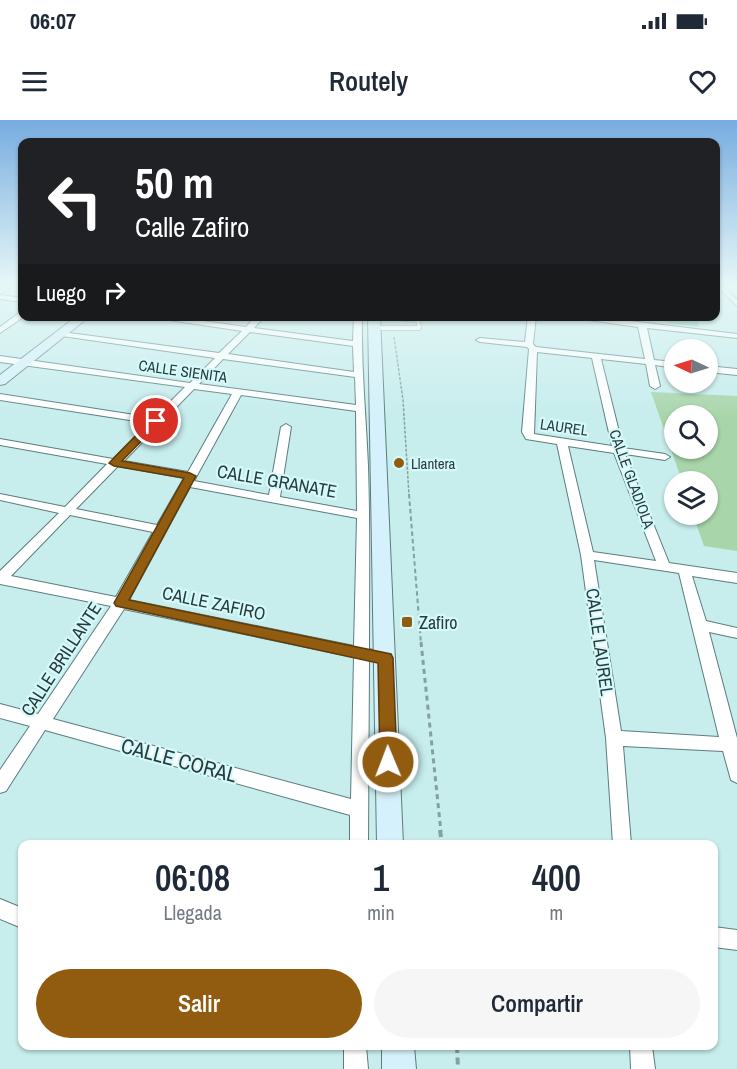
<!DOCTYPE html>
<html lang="es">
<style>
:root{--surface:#fff;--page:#f6f6f7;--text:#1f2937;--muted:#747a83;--accent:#915b10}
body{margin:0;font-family:"Archivo Narrow",sans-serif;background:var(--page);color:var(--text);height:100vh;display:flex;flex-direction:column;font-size:22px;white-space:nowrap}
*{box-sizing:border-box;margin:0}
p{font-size:20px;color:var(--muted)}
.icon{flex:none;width:33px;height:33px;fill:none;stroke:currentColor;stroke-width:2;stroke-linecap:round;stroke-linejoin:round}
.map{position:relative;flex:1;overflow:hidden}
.side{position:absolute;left:18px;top:720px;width:700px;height:210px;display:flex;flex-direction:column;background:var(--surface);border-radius:12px;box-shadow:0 2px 4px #0004}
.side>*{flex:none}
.guide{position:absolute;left:18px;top:18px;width:702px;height:183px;border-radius:12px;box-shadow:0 2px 4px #0004;background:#202124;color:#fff;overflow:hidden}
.needle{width:39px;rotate:274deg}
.tools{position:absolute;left:664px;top:219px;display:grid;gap:12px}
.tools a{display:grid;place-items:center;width:54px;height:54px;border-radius:50%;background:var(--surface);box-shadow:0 2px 4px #0004;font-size:30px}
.pin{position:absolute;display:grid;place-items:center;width:51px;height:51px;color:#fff;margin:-26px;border:3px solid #fff;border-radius:50%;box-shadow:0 2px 6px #0007}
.me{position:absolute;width:66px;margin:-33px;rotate:359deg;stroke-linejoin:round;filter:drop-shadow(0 0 4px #0008)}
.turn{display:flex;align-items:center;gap:21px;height:126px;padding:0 18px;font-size:27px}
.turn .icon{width:78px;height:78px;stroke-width:2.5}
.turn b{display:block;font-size:42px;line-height:51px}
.then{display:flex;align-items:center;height:57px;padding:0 18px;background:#0003;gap:12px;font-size:22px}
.eta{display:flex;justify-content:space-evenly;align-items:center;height:102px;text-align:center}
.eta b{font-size:36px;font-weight:600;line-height:42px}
.cta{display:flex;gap:12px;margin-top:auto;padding:12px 18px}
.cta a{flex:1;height:69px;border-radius:36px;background:var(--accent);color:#fff;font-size:24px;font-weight:600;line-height:69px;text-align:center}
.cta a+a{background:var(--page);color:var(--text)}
.status{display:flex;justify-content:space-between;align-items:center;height:42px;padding:0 30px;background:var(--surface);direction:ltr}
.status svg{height:16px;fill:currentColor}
header{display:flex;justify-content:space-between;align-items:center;height:78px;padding:0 18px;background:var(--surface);font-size:27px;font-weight:600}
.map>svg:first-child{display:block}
.green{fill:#a8d5aa;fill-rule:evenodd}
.building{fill:#85dbc0}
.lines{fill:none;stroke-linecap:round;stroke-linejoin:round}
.lane-casing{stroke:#5b7d7e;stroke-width:5}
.street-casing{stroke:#5b7d7e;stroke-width:2}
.secondary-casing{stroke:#5b7d7e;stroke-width:2}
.path-far3{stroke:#84a0a1;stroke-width:1.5;stroke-dasharray:3 1.5;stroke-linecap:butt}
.path-far2{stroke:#84a0a1;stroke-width:2;stroke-dasharray:4.5 3;stroke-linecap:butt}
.path-far1{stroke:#84a0a1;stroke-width:3;stroke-dasharray:5 4;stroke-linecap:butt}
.path{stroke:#84a0a1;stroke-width:4;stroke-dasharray:7 4.5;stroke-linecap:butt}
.lane{stroke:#fff;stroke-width:4}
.street{fill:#fff;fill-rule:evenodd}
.secondary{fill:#d5f1fb;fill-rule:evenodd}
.route{fill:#915b10;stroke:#5e3b0a;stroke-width:1.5}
.poi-dot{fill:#915b10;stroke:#d4fafb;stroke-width:2}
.labels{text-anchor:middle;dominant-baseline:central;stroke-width:4.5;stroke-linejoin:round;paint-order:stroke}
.far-street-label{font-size:15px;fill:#2b3a3b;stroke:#d4fafb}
.far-poi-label{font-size:15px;fill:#2b3a3b;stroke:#d4fafb;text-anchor:start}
.street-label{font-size:18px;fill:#2b3a3b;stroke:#d4fafb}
.poi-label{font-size:18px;fill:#2b3a3b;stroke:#d4fafb;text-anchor:start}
.near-street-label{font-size:21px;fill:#2b3a3b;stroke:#d4fafb}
</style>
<div class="status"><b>06:07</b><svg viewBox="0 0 49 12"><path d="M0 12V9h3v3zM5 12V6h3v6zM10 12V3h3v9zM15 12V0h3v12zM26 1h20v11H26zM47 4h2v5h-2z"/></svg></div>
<header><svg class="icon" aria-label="menu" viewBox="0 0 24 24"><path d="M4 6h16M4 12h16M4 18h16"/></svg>Routely<svg class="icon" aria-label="heart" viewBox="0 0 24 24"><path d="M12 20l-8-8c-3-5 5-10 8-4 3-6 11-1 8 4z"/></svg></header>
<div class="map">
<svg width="737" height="949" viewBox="0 0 737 949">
<rect width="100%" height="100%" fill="#c7eded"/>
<path class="green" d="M651 272 737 276V431L704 426 693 395 708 394V362L682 361ZM675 296H708V328H675Z"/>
<path class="building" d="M668 196H698L699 207 667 203Z"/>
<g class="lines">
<defs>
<path id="lane" d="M366 196 418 200 419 208H374"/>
<g id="street">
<path d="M5 165H13L0 174V169Z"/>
<path d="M716 165H722L737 180V186Z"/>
<path d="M0 175 22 178V182L0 179Z"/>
<path d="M19 193H22V196H25L0 213V207Z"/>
<path d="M143 196H168L246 207 256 196H265L254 208 353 221 354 196H362C361 247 366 296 368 346 370 407 369 468 369 529L391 534 393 538 391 542 386 544 369 540 368 724H350V695L45 610 6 671 0 673V650L30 606 0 598V584L38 594 111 486 0 464V451L59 393 0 380V374L65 387 107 344 0 325V319L113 339 149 303 0 280V274L154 298 185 267 0 242V236L190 263 215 238 62 216 58 214 62 212 219 233 242 211ZM250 212 353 226 354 252 228 234ZM223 239 355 257 356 285 199 264ZM194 269 232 274 188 352 124 341ZM241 275 356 291 357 391 280 377 291 307 286 304 281 307 269 375 194 361ZM118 346 184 358 157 405 76 389ZM190 367 357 398 354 526 129 480ZM70 395 153 412 116 477 11 456ZM124 489 354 537 351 679 53 599Z"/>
<path d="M528 196H536L533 224 536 227 645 239 638 207 560 196H589L737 214V218L647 208 654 240 675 242V248L655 245 660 266 655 269 650 266 646 244 601 239 623 328 665 334 670 337 665 340 625 334 669 443 737 453V463L692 456 706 501 737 508V518L709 512 737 618V663L731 660 723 631 623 626 631 724H613L606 618 581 435 557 324 526 319 522 312 529 229 527 227 480 222 476 220 480 218 525 222ZM537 232 592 238 612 326 534 314ZM568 326 614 333 656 441 593 432ZM594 440 679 453 719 617 621 611Z"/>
<path d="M708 246 737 249V255L708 252Z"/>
<path d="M0 779 22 788V808L0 799Z"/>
<path d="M714 807 737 810V830L714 827Z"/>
<path d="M344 926H366L368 949H344Z"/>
<path d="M630 926H652L655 949H631Z"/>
</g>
<g id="secondary">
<path d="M77 196H90L5 264 0 265V255Z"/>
<path d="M368 196H380L403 724H377Z"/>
<path d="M382 926H414L416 949H382Z"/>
</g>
</defs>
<use href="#lane" class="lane-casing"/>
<use href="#street" class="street-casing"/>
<use href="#secondary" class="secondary-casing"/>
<path class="path-far3" d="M394 217 403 280 409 375"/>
<path class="path-far2" d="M409 374 421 524"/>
<path class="path-far1" d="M421 522 441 712"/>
<g class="path">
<path d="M440 710 442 724"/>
<path d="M457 926 458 949"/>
</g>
<use href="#lane" class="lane"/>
<use href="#street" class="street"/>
<use href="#secondary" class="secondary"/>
</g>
<linearGradient id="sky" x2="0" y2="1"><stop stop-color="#77ace0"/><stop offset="0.55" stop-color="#e6f7f7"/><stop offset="1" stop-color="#e6f7f7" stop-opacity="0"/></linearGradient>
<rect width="737" height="298" fill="url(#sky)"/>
<path class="route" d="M156 298 159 299V303L122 341 190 353 196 356 129 480 391 534 393 538 397 642 394 647 388 650 382 647 380 642 378 543 116 486 114 483 184 358 114 346 109 343 152 299Z"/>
<g class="poi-dot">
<circle cx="399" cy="343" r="6"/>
<rect x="401" y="496" width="12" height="12" rx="3"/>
</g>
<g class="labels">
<g class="far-street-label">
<text transform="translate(183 251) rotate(8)">CALLE SIENITA</text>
<text transform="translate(564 307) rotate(8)">LAUREL</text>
<text transform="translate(632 359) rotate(70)">CALLE GLADIOLA</text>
</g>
<g class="far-poi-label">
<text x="411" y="343">Llantera</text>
</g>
<g class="street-label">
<text transform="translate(277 361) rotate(10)">CALLE GRANATE</text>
<text transform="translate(214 483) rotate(12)">CALLE ZAFIRO</text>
<text transform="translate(600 522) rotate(82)">CALLE LAUREL</text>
<text transform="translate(61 539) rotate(-57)">CALLE BRILLANTE</text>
</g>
<g class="poi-label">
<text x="419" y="502">Zafiro</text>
</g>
<g class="near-street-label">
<text transform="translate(179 640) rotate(15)">CALLE CORAL</text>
</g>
</g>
</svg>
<div class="tools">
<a><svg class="needle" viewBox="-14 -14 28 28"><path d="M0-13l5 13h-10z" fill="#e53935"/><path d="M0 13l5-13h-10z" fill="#747a83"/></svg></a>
<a><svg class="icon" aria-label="search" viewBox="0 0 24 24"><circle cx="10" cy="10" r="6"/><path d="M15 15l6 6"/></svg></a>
<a><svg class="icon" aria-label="layers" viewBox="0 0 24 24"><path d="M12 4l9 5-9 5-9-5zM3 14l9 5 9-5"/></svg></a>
</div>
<div class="pin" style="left:156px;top:301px;background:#d93025"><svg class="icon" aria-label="arrive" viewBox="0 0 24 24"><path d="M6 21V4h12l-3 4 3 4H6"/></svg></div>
<svg class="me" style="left:388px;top:642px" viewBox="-20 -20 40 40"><circle r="17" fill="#915b10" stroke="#fff" stroke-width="3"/><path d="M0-11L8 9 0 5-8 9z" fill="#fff"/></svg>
<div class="guide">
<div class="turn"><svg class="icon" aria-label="left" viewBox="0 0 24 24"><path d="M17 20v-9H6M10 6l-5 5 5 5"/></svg><div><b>50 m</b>Calle Zafiro</div></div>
<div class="then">Luego<svg class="icon" aria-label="right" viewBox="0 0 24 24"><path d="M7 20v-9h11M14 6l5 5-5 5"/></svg></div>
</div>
<section class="side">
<div class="eta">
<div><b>06:08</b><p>Llegada</p></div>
<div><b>1</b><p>min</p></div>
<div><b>400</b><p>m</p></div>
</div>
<div class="cta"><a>Salir</a><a>Compartir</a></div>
</section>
</div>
